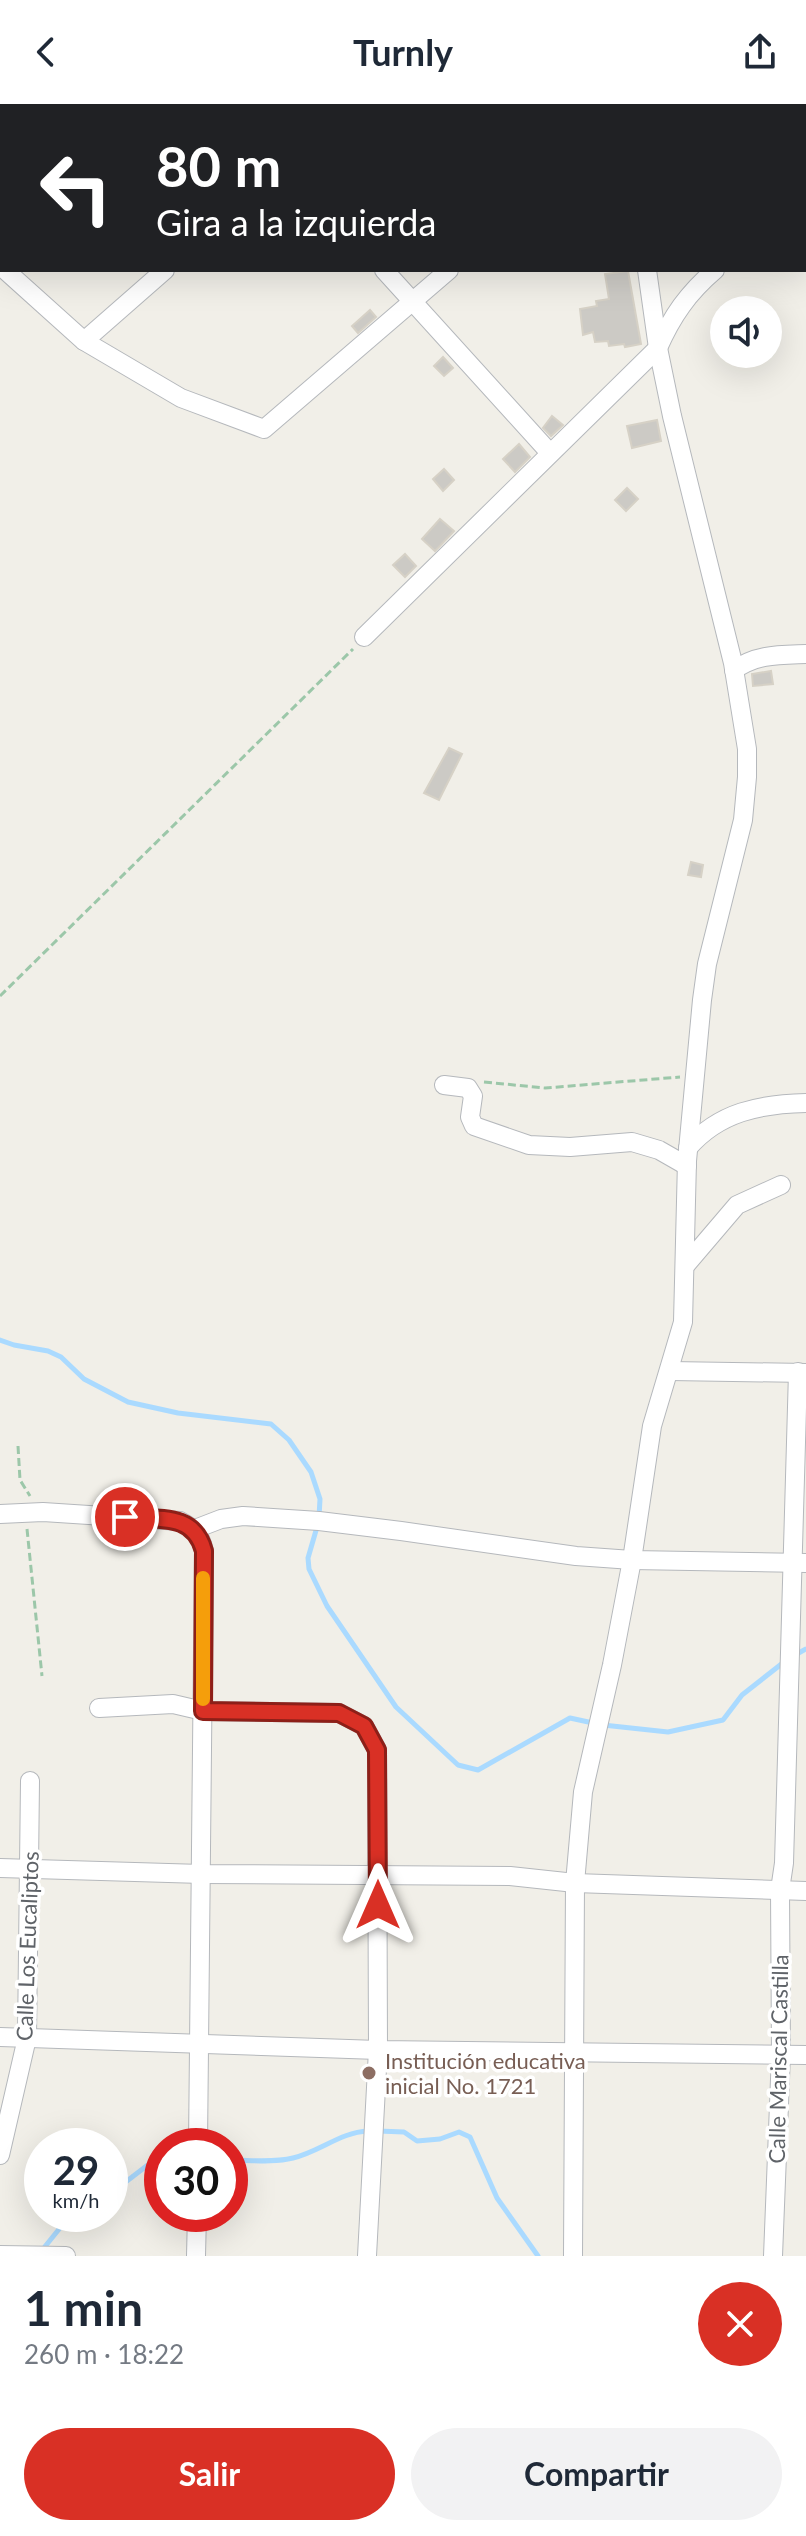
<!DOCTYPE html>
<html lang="es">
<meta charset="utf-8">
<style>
:root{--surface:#fff;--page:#f2f2f3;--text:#1f2937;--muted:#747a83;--accent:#d93025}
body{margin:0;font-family:Lato,sans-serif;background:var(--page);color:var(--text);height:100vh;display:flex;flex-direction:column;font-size:30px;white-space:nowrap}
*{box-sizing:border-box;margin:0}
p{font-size:26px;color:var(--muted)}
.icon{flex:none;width:44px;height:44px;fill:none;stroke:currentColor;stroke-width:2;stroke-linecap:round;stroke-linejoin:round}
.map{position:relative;height:2152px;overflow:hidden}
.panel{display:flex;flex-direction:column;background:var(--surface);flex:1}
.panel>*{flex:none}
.top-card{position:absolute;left:0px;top:0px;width:806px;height:168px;box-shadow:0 8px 32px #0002;background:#202124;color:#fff;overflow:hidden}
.fabs{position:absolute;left:710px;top:192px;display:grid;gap:16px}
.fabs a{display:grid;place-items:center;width:72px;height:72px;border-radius:50%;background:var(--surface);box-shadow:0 8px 32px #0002;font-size:40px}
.speed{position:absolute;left:24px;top:2024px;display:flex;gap:16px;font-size:40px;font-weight:700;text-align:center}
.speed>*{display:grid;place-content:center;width:104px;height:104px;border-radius:50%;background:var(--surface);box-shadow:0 8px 32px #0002;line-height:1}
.speed small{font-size:20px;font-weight:400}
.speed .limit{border:12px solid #d22;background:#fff;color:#111}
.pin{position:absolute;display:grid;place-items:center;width:68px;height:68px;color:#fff;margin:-34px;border:4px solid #fff;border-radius:50%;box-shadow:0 2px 8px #0007}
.me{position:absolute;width:88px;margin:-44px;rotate:0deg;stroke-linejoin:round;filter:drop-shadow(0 0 6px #0008)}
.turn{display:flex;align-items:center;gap:28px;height:168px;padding:0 24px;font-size:36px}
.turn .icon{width:104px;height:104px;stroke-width:2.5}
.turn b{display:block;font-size:56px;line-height:68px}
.round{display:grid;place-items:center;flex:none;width:84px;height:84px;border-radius:42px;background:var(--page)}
.headline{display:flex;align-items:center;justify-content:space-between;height:136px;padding:0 24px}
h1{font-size:48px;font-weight:700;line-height:60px}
.cta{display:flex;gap:16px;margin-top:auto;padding:16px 24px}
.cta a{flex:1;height:92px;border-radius:48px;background:var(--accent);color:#fff;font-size:32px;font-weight:700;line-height:92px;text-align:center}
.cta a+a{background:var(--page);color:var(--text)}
header{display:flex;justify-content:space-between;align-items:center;height:104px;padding:0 24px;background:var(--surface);font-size:36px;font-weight:700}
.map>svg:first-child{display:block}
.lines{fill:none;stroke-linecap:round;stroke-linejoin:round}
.stream{stroke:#aadaff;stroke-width:5}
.building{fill:#cccac5;stroke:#d6d1c6;stroke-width:2}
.minor-casing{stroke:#b5b8bc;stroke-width:20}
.path{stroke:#9cc7a9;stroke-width:3;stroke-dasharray:8 4;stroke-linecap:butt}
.minor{stroke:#fff;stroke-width:18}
.route-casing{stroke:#8d1f18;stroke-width:20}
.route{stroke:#d93025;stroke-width:14}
.slow{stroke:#f59e0b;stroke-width:14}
.education-dot{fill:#8d6e63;stroke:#fff;stroke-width:3}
.labels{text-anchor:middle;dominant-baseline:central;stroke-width:7;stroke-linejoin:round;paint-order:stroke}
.street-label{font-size:22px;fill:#5f6368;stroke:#fff}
.education-label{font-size:22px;fill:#785e54;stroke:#fff;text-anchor:start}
</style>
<header><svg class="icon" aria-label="back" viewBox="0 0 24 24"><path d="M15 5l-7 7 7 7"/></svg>Turnly<svg class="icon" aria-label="share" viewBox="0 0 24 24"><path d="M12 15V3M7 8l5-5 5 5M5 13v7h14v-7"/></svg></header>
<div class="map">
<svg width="806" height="2152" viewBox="0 0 806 2152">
<rect width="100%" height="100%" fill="#f1efe8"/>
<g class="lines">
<g class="stream">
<path d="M791 0 794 2"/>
<path d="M804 11 806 12"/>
<path d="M0 1236 14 1241 48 1247 61 1253 84 1275 128 1298 178 1309 271 1320 289 1336 311 1368 320 1395 319 1413"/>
<path d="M317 1423 308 1454 309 1465 327 1502 396 1603 458 1661 478 1666 570 1614 593 1619"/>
<path d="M795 1551 806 1545"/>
<path d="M603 1621 668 1628 723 1616 742 1591 784 1558"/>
<path d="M378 2027 404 2028 417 2037 440 2035 459 2028 470 2033 497 2094 538 2152"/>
<path d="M230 2056C250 2056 273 2059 293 2054 319 2048 341 2028 368 2027"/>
<path d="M110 2090 153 2057 162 2056"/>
<path d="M43 2145 64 2119 79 2110"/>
</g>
</g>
<g class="building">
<path d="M628 167 641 240 625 243 624 240 609 242 608 237 595 238 593 228 583 231 580 205 597 202 596 197 609 195 605 170Z"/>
<path d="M370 206 376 213 358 229 352 222Z"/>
<path d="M443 253 453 264 444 272 434 262Z"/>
<path d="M552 312 563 321 551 332 543 324Z"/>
<path d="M657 316 661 337 632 344 627 322Z"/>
<path d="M519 340 530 353 515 368 503 355Z"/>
<path d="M444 365 454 376 443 387 433 375Z"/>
<path d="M627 384 638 395 626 407 615 396Z"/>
<path d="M440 415 454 427 435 447 422 435Z"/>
<path d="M405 450 416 462 405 473 393 461Z"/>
<path d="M771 567 773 580 753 582 752 570Z"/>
<path d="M449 644 462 650 439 696 424 689Z"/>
<path d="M691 758 703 761 701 773 688 771Z"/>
</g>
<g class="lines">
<defs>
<g id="minor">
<path d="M41 0 43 2"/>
<path d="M234 0 235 2"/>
<path d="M575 0 577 2"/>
<path d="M625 0V2"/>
<path d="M111 2 114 0"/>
<path d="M347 2 349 0"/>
<path d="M549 2 552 0"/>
<path d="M804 81 806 79"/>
<path d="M0 116 2 112"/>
<path d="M5 166 84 237 181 294 264 325 449 166"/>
<path d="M384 166 550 349"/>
<path d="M84 237 165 166"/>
<path d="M364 533 658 244C672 212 688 189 715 166"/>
<path d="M734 566C757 550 778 551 806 550"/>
<path d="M444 981 468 984 473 992 470 1013 474 1022 529 1041 570 1043 632 1038 659 1046 687 1062"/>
<path d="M688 1044C719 1008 760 1000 806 999"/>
<path d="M685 1162 737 1101 781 1081"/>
<path d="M670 1267 806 1269"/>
<path d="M0 1410 43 1408 180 1417C195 1425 200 1430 204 1447L198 2042"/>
<path d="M195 1425 221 1415 243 1412 319 1417 401 1427 576 1452 632 1456 806 1459"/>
<path d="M99 1604 173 1600 203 1607 339 1609 364 1622 377 1646 378 1946 367 2152"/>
<path d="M0 1764 202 1770 510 1772 575 1779 806 1787"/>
<path d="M0 1933 378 1946 806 1951"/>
<path d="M0 2051 27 1934 30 1677"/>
<path d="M0 2151 66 2152"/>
<path d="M196 2152 197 2110"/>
<path d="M573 2152 575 1779 583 1688 612 1561 632 1456 652 1322 683 1218 687 1057 702 896 707 860 743 716 747 673V645L733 559 672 312 658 244 647 166"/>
<path d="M773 2152 781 1950 780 1786 784 1759 798 1268"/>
</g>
</defs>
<use href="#minor" class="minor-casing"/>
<g class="path">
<path d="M279 2 282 0"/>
<path d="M0 892 353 545"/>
<path d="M484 978 545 984 680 973"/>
<path d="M18 1342 20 1376 30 1392"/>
<path d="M27 1425 42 1572"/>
</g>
<use href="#minor" class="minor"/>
</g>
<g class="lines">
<defs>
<path id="route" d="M125 1413C158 1416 194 1408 204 1447L203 1607 339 1609 364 1622 377 1646 378 1801"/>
</defs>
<use href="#route" class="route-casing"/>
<use href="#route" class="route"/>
<path class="slow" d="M203 1595V1474"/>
</g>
<circle class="education-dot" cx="369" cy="1969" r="8"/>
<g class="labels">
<g class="street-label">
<text transform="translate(27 1842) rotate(-88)">Calle Los Eucaliptos</text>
<text transform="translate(778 1955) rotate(-89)">Calle Mariscal Castilla</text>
</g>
<g class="education-label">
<text x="385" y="1956">Institución educativa<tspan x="385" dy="25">inicial No. 1721</tspan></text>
</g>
</g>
</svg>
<div class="fabs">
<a><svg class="icon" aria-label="sound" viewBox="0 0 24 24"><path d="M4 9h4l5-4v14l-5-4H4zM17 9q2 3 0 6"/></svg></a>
</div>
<div class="speed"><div>29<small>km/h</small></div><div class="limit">30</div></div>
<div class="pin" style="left:125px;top:1413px;background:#d93025"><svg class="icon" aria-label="arrive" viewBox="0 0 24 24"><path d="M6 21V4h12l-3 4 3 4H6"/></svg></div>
<svg class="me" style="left:378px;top:1801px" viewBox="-20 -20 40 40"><path d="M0-17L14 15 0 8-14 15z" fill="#d93025" stroke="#fff" stroke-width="4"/></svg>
<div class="top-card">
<div class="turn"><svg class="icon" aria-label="left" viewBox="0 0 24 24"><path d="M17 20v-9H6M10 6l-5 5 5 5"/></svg><div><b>80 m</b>Gira a la izquierda</div></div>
</div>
</div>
<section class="panel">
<div class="headline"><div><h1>1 min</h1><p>260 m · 18:22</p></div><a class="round" style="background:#d93025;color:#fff"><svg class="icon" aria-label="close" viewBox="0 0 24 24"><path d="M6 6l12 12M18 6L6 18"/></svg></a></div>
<div class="cta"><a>Salir</a><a>Compartir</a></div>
</section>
